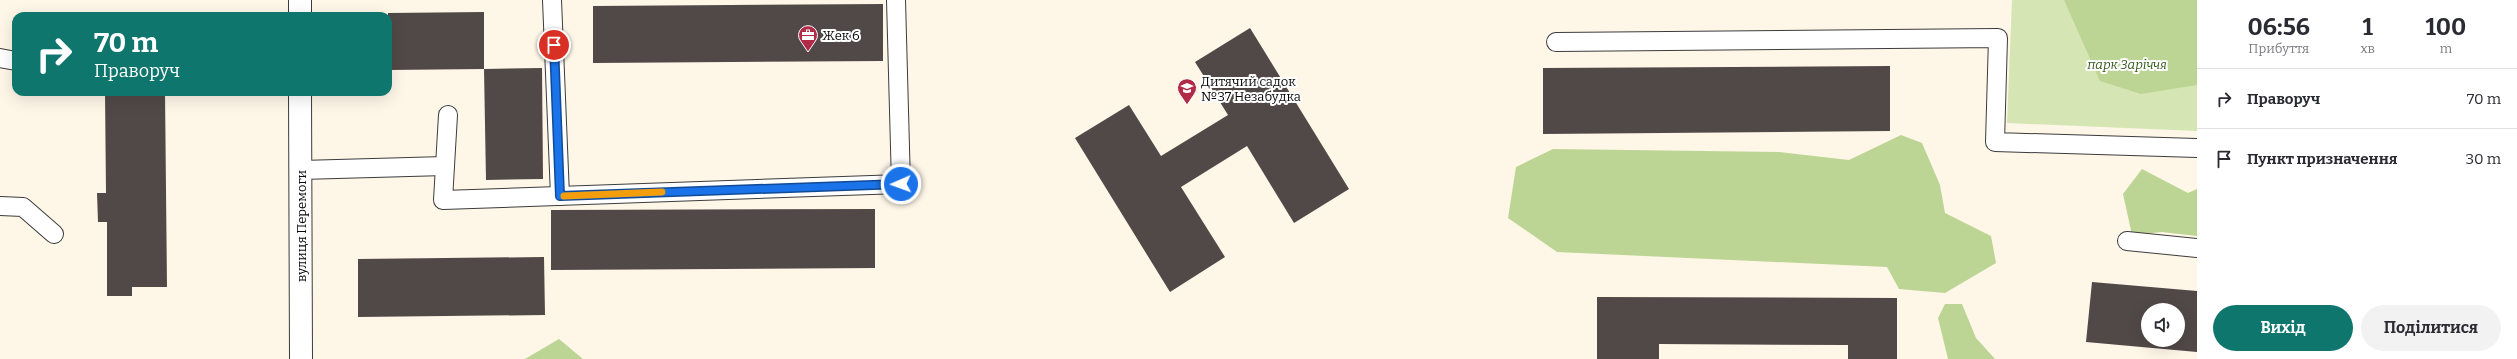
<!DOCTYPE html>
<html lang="uk">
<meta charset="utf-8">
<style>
:root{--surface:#fff;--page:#f2f2f3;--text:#2b2b33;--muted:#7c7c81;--line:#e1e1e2;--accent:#0f766e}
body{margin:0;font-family:Bitter,serif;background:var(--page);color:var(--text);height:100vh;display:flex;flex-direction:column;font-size:15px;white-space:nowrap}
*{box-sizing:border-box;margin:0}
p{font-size:13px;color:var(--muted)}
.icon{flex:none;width:22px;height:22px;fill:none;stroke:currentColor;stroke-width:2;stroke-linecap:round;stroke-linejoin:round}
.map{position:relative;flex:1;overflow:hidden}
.panel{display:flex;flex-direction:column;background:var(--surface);width:320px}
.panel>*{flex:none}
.banner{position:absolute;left:12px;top:12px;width:380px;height:84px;border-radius:12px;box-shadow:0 4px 16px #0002;background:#0f766e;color:#fff;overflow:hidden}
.controls{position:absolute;left:2141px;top:303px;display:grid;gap:8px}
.controls a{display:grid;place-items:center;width:44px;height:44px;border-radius:50%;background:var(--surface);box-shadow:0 4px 16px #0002;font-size:20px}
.pin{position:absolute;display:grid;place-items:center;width:34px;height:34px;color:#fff;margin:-17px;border:2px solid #fff;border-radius:50%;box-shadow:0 1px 4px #0007}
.me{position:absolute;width:44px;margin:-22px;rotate:268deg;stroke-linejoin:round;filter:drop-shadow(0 0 3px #0008)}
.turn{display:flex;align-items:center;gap:14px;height:84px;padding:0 16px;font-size:18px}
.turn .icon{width:52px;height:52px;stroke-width:2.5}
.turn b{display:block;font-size:28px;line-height:34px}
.eta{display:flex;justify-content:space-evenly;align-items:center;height:68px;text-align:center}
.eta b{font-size:24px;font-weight:700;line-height:28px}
.button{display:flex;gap:8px;margin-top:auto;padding:8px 16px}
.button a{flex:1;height:46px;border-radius:24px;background:var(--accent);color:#fff;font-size:16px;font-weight:700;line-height:46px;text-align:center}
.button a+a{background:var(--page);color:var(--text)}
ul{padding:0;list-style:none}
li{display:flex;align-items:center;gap:12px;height:60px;padding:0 16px;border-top:1px solid var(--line)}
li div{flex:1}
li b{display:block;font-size:15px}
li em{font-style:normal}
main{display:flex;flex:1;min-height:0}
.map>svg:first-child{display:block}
.green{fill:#d6e5b4}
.forest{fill:#bcd594}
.building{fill:#514947;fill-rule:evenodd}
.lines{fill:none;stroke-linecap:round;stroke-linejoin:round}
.service-casing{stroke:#3c3c3c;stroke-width:20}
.minor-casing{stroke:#3c3c3c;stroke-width:24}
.service{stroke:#fff;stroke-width:18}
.minor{stroke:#fff;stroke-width:22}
.route-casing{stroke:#114b97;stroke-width:10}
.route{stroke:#1a73e8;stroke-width:7}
.slow{stroke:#f59e0b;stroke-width:7}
.labels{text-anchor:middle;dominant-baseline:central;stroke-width:4;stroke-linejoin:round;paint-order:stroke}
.poi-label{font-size:13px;fill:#090909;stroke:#fff;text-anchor:start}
.park-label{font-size:13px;font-style:italic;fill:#365c1e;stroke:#fff}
.street-label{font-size:13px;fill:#090909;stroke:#fff}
</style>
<main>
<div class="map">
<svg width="2197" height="359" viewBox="0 0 2197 359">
<rect width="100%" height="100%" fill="#fef6e7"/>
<path class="green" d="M2012 0H2197V131L2007 123Z"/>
<g class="forest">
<path d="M2064 0H2197V85L2141 94 2100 81Z"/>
<path d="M1901 135 1922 143 1940 185 1945 213 1991 236 1996 263 1945 293 1899 289 1887 267 1557 252 1508 218 1516 167 1553 149 1779 152 1849 160Z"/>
<path d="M2142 169 2188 193 2197 189V236L2162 232 2132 235 2123 194Z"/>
<path d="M1945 304H1962L1976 338 1995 359H1948L1938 318Z"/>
<path d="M559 339 583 359H525Z"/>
</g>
<g class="building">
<path d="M883 4V61L593 63V6Z"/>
<path d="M484 12V69L388 70V13Z"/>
<path d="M1250 28 1349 189 1294 223 1247 146 1181 187 1225 257 1170 292 1075 138 1129 105 1161 156 1228 115 1195 62Z"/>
<path d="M1890 66V131L1543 134V68Z"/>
<path d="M542 68 543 179 486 180 484 69Z"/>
<path d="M105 92H165L167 287H132V296H107V222H98L97 193H106Z"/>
<path d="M875 209V268L551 270V210Z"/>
<path d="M544 257 545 315 358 317V259Z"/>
<path d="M2092 282 2197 291V352L2086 342ZM2148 310H2178V340H2148Z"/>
<path d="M1597 297 1897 298V359H1848V345L1659 344V359H1597Z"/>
</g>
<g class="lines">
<defs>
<g id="service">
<path d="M552 0 560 196"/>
<path d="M1556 42 1998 38 1995 142 2197 148"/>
<path d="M0 58 16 61"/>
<path d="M448 115 443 200 901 184 896 0"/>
<path d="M301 170 445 166"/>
<path d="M0 206 23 207 54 234"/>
<path d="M2127 241 2197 248"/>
</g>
<g id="minor">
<path d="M300 0V16"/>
<path d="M300 92 301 359"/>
</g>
</defs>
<use href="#service" class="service-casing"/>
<use href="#minor" class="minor-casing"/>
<use href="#service" class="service"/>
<use href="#minor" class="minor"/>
</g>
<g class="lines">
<defs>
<path id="route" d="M554 45 560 196 901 184"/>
</defs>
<use href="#route" class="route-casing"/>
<use href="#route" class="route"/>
<path class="slow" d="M564 196 662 192"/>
</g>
<defs>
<symbol id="office-pin" viewBox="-11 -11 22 30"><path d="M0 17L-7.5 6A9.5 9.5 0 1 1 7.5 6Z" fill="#b12a47" stroke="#fff"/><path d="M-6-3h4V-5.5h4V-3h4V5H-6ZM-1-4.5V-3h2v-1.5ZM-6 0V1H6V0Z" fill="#fff"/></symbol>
<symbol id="school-pin" viewBox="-11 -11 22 30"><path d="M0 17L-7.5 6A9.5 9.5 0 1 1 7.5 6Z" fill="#b12a47" stroke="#fff"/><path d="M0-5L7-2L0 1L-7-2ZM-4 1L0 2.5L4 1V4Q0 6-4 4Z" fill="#fff"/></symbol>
</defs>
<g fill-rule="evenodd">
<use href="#office-pin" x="797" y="24" width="22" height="30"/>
<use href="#school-pin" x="1176" y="77" width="22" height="30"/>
</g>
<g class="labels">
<g class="poi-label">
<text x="822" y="35">Жек 6</text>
<text x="1201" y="81">Дитячий садок<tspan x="1201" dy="15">№37 Незабудка</tspan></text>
</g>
<g class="park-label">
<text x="2127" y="64">парк Заріччя</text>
</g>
<g class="street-label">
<text transform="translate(301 226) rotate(-90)">вулиця Перемоги</text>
</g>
</g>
</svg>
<div class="controls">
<a><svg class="icon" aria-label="sound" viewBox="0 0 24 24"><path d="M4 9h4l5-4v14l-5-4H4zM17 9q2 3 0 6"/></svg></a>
</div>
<div class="pin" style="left:554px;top:45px;background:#d93025"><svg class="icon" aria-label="arrive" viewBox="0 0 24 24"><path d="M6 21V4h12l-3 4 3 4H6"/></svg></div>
<svg class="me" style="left:901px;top:184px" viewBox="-20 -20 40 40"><circle r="17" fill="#1a73e8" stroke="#fff" stroke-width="3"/><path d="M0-11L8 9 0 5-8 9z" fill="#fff"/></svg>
<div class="banner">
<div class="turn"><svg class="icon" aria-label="right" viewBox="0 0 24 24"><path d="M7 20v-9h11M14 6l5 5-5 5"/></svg><div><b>70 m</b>Праворуч</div></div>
</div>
</div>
<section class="panel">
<div class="eta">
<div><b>06:56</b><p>Прибуття</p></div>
<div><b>1</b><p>хв</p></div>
<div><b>100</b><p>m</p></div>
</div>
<ul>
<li><svg class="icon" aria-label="right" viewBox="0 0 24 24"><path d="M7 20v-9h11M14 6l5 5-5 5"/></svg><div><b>Праворуч</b></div><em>70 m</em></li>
<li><svg class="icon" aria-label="arrive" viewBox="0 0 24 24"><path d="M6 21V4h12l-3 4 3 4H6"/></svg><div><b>Пункт призначення</b></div><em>30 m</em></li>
</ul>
<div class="button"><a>Вихід</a><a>Поділитися</a></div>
</section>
</main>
